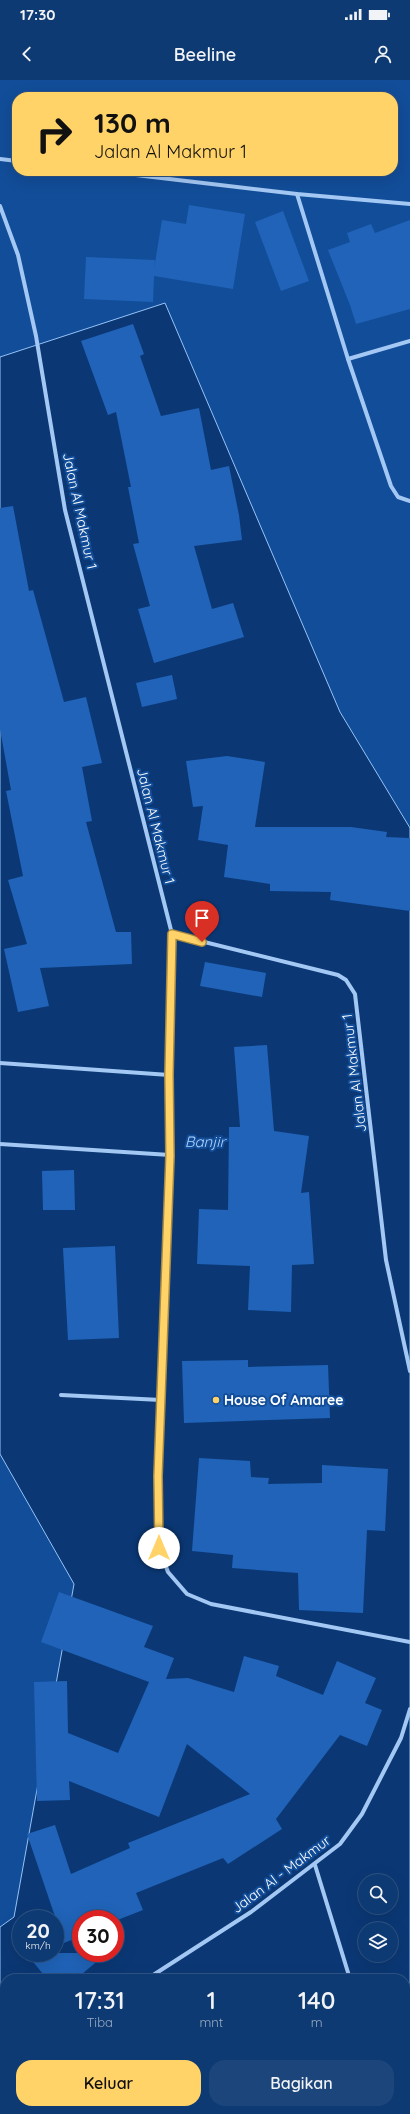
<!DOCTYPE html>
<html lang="id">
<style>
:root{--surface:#0e3a73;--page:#1c457b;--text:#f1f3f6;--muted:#9badc4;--line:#2e5485;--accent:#ffd367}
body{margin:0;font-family:Quicksand,sans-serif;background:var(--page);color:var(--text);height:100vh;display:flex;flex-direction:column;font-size:15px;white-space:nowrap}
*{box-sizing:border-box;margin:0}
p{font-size:13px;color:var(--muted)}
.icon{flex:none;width:22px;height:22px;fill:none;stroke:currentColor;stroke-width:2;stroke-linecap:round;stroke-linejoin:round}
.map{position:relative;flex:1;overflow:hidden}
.drawer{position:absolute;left:0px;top:1894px;width:410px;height:140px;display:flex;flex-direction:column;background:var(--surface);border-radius:16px 16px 0 0;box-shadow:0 4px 16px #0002,0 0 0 1px var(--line)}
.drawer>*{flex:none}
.banner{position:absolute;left:12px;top:12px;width:386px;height:84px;border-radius:16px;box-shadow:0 4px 16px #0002,0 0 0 1px var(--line);background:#ffd367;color:#111;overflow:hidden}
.fabs{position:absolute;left:358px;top:1794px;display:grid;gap:8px}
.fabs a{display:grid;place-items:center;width:40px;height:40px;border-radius:50%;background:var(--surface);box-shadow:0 4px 16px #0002,0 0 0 1px var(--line);font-size:20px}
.speed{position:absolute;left:12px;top:1830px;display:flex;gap:8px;font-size:20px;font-weight:700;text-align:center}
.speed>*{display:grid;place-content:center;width:52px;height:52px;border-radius:50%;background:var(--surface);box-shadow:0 4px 16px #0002,0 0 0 1px var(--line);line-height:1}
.speed small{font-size:10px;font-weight:400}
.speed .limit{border:6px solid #d22;background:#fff;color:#111}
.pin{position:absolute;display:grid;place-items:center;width:34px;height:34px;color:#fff;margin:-41px -17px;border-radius:50% 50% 50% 0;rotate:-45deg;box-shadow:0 0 4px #0007}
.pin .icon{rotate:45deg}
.me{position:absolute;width:44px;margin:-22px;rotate:0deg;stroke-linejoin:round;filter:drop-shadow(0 0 3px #0008)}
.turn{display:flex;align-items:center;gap:14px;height:84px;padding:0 16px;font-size:18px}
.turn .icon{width:52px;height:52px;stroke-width:2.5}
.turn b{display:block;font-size:28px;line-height:34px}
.eta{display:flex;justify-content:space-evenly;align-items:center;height:68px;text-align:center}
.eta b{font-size:24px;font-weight:600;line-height:28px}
.primary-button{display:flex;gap:8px;margin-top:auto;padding:8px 16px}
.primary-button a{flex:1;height:46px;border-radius:16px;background:var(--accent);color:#111;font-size:16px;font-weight:600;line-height:46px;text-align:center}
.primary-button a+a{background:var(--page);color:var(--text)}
.status{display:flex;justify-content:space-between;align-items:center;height:28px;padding:0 20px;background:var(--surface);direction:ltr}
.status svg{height:11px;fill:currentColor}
header{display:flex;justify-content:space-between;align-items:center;height:52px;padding:0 16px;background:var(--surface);font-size:18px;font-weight:600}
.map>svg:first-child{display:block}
.water{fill:#0b3875;stroke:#96c3f7;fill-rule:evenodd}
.building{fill:#2063b8}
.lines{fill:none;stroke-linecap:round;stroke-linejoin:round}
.street{stroke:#a4c8f4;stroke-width:4}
.route-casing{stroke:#a68943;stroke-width:10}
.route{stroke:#ffd367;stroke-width:7}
.poi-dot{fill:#ffd367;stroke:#124d99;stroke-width:1.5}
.labels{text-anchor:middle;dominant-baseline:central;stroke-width:4;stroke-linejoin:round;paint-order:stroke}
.street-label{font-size:14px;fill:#fff;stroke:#124d99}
.poi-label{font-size:14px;font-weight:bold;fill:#fff;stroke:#124d99;text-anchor:start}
.water-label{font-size:15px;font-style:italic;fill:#b0d2fa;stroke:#124d99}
</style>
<div class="status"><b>17:30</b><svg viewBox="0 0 49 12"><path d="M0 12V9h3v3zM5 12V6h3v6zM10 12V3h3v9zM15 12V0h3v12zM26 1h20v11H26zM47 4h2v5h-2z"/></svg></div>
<header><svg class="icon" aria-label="back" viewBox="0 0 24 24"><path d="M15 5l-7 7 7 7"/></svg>Beeline<svg class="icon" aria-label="person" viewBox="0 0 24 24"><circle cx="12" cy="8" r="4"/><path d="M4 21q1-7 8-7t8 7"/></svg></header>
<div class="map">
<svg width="410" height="2034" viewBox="0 0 410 2034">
<rect width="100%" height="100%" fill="#124d99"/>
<path class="water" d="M165 223 340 632 410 748V2034H0V1847L14 1837 74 1504 0 1374V277ZM365 1801H391V1827H365ZM21 1839H55V1873H21ZM81 1839H115V1873H81ZM365 1849H391V1875H365ZM5 1899H405V2029H5Z"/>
<g class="building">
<path d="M189 125 245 134 233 209 154 196 153 222 84 219 86 177 155 180 154 189 162 140 186 144Z"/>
<path d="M283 131 309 201 281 211 255 142Z"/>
<path d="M410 140V229L356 244 350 225 328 170 350 162 347 153 371 144 375 153Z"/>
<path d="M133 244 144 274 140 276 161 336 199 328 211 390 229 386 239 435 242 460 194 466 212 529 233 523 244 557 154 583 138 529 150 526 133 464 139 463 128 407H131L116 332 108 335 81 261Z"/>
<path d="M13 426 29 511 33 510 64 622 86 617 102 683 82 687 92 741 86 742 116 852H131L132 884 40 888 49 926 18 932 4 869 27 864 8 800 23 796 6 711 11 710 0 649V428Z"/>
<path d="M172 595 177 619 142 627 136 603Z"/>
<path d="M227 676 265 682 255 747H351L387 752 386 757 410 758V831L330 820 331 812 270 811V804L224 797 228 765 198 760 203 726 193 727 186 681Z"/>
<path d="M205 882 266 893 262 917 200 906Z"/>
<path d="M267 965 274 1051 309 1056 301 1113 309 1112 314 1184 292 1185 291 1232 248 1230 250 1186 197 1184 199 1129 228 1130 229 1047H240L234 967Z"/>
<path d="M74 1090 75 1130H43L42 1091Z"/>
<path d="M115 1166 119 1258 68 1260 63 1168Z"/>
<path d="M248 1280V1287L328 1285 330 1338 184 1343 182 1281Z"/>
<path d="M199 1378 250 1381 251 1397 269 1398 268 1404 322 1403V1385L388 1389 385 1451 367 1450 363 1533 299 1530 298 1493 232 1488 233 1475 192 1471Z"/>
<path d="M59 1512 153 1546 144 1567 174 1578 166 1599 188 1598 234 1612 244 1576 279 1586 276 1596 323 1615 337 1581 376 1598 365 1623 382 1630 367 1666 340 1655 276 1739 282 1749 228 1784 223 1778 136 1813 143 1830 115 1841V1839H81V1856L64 1863 27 1754 55 1745 71 1794 130 1768 128 1763 250 1714 187 1664 159 1737 69 1701 70 1720 37 1721 34 1602 67 1601 68 1653 118 1673 149 1602 41 1562Z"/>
<path d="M26 1873H107L76 1899H47Z"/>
</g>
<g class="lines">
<g class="street">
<path d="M0 79 17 81"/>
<path d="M102 91 297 114 410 124"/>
<path d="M297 114 348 279 410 261"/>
<path d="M0 126 18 175 36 256 65 430 172 854 338 895 346 900 355 914 386 1180 410 1291"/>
<path d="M348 279 391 406 398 417 410 421"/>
<path d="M172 854 169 995 170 1075 158 1396 159 1468 168 1492 187 1514 211 1524 410 1562"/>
<path d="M0 983 169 995"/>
<path d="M0 1064 170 1075"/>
<path d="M61 1315 161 1320"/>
<path d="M315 1785 350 1899"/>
<path d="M147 1899 251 1832 340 1764 362 1734 401 1658 410 1629"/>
<path d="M0 2007 5 2004"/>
<path d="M390 2029 391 2034"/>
</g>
</g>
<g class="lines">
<defs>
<path id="route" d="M159 1468 158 1396 170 1076 169 995 172 854 202 862"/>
</defs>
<use href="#route" class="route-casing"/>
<use href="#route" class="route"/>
</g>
<circle class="poi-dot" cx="216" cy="1320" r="4"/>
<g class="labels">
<g class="street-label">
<text transform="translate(80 431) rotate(78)">Jalan Al Makmur 1</text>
<text transform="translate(156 746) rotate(76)">Jalan Al Makmur 1</text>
<text transform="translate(354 993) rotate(-97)">Jalan Al Makmur 1</text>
<text transform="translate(281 1794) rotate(-37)">Jalan Al - Makmur</text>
</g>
<g class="poi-label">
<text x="224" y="1320">House Of Amaree</text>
</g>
<g class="water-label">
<text x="205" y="1061">Banjir</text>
</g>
</g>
</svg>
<div class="fabs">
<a><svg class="icon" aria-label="search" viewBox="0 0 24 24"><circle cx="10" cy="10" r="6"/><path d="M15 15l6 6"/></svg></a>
<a><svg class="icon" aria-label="layers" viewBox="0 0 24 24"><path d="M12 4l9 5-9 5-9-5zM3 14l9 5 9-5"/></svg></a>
</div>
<div class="speed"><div>20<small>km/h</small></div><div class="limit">30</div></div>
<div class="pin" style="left:202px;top:862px;background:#d93025"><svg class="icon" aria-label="arrive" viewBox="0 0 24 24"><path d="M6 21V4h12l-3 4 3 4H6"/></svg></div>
<svg class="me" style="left:159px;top:1468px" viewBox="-20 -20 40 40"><circle r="19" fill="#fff"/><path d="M0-13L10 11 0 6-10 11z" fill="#ffd367"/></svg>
<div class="banner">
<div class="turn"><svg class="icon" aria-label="right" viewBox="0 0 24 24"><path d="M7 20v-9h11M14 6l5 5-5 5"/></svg><div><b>130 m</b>Jalan Al Makmur 1</div></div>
</div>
<section class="drawer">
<div class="eta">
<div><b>17:31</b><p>Tiba</p></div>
<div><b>1</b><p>mnt</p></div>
<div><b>140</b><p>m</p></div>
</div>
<div class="primary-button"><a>Keluar</a><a>Bagikan</a></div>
</section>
</div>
